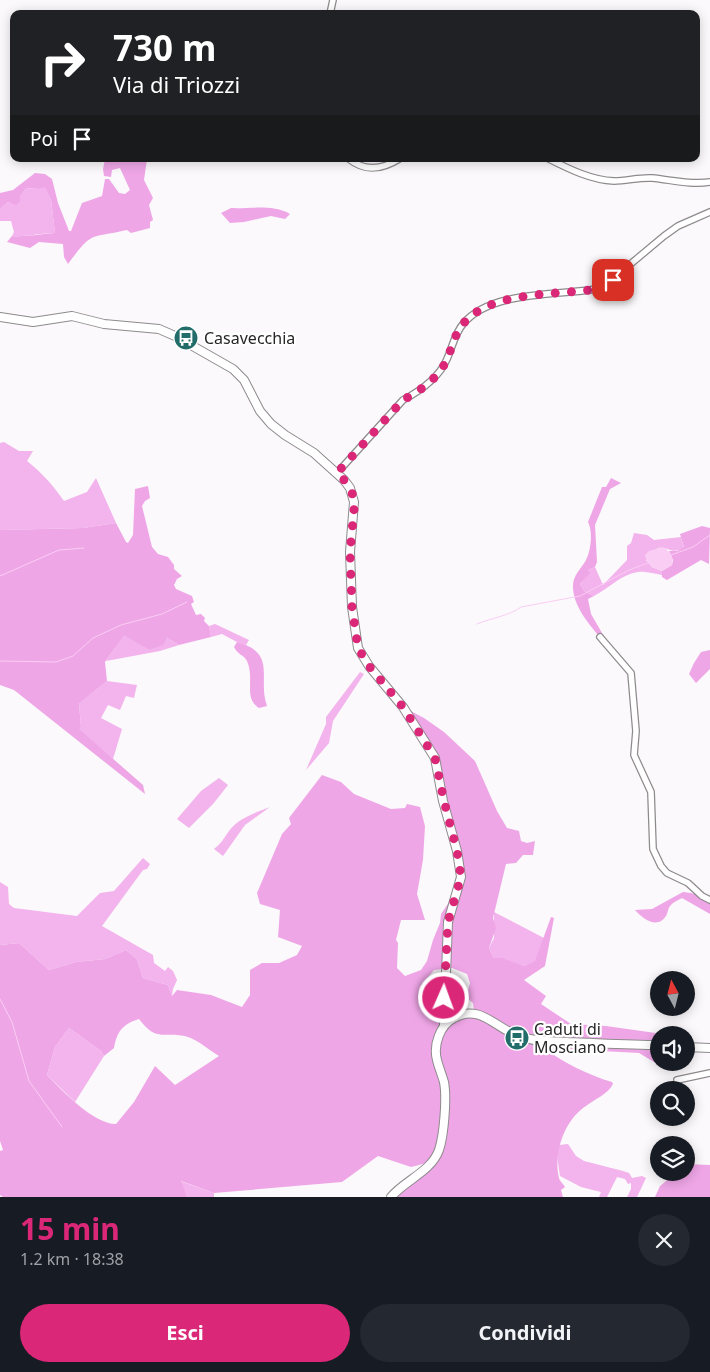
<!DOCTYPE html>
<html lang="it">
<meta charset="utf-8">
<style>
:root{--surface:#171b24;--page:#242831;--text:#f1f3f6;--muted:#9ea1a6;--accent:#db2777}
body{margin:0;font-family:"Noto Sans",sans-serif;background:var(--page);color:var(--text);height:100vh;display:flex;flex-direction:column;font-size:19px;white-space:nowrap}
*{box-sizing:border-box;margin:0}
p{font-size:16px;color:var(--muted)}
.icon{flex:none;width:28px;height:28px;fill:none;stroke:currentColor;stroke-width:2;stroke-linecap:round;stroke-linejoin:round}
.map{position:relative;height:1197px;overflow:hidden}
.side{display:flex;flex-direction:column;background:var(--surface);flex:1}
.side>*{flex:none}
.hud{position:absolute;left:10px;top:10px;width:690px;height:152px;border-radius:10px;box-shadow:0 2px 12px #0003;background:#202124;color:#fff;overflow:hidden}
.needle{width:32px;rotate:353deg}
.buttons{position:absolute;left:650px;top:971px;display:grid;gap:10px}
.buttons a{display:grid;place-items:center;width:45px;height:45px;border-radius:50%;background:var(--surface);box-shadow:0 2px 12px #0003;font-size:25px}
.pin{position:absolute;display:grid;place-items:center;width:42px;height:42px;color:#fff;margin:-21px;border-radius:10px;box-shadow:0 2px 8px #0006}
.me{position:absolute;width:55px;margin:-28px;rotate:2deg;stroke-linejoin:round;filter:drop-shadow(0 0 4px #0008)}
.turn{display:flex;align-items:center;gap:18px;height:105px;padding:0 20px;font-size:22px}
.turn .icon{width:65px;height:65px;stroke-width:2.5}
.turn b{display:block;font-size:35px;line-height:42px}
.then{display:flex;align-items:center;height:48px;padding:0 20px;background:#0003;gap:10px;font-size:19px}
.round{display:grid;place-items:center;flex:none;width:52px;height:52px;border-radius:26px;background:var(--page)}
.head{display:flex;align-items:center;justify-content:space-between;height:85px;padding:0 20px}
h1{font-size:30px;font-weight:700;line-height:38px;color:var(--accent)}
.action{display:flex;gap:10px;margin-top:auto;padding:10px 20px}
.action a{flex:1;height:58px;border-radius:30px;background:var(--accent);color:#fff;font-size:20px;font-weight:700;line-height:58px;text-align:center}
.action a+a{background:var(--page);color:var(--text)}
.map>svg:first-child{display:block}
.green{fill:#f3b3ec}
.forest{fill:#efa6e7;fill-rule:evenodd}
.water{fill:#facdf4}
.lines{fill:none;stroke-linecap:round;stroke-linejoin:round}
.stream{stroke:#facdf4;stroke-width:1}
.street-casing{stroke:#8e8b8d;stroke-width:8}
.secondary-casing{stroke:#8e8b8d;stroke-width:10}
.street{stroke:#fff;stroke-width:5.5}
.secondary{stroke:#fff;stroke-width:8}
.route{stroke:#db2777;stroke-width:9;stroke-dasharray:0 16.2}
.labels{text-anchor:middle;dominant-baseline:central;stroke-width:4.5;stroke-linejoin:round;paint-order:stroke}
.poi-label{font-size:16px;fill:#272626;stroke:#fff;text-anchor:start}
</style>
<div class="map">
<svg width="710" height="1197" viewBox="0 0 710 1197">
<rect width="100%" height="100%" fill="#fbf9fb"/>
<g class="green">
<path d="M45 186 51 200 55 233C40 233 27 237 12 236L14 232 11 221H0V209L8 202 16 204 20 202V197L26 188 39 189Z"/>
<path d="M4 442 19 451H33L27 461C43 474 52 484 64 501L87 492 96 478 116 523 83 528 0 530V443Z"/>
<path d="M634 533 647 535 654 540 681 537 684 548C670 555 669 546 658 548L646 560 652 567 662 571V575C655 574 645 571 638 572 622 574 609 588 594 596L584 591 580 584 589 573 588 570 595 567 603 585 627 560V546L631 543Z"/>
<path d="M215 624 249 640 246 645 237 642 222 634 211 637 209 626Z"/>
<path d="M124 634 149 650 167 638 179 645 160 651 106 661Z"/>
<path d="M360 672 364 674 333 721 329 743 306 770 326 724V717Z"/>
<path d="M107 681 137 685 134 698 126 696 120 710 108 705 101 718 122 729 113 759 78 729 81 727 79 704Z"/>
<path d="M219 778 228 785 213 804 189 828 177 819 201 791Z"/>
<path d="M270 807 245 825 223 856 214 849C223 842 223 839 229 831 238 818 257 812 270 807Z"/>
<path d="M143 858 150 864 147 869 143 870 102 926 153 955 154 963 165 971 168 967 173 971 177 980 173 989 172 996 168 985 143 978 137 959 126 950 105 959 76 962 49 970 19 943 0 945V882L8 887 9 904 14 908 77 916 100 893 114 891Z"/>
<path d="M494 912 544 938 536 961 524 966 494 958 489 948 494 938Z"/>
<path d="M69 1028 101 1051 104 1056 75 1102 47 1075 55 1047Z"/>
<path d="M568 1144 576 1156 584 1161 623 1171 629 1173 632 1178 642 1176 646 1178 637 1197H627L631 1189V1183L628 1184 625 1179 617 1177 607 1197H599L601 1192 581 1187 560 1176 557 1156 559 1145Z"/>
<path d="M180 1181 214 1193V1197H187Z"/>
</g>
<g class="forest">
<path d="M105 159H147L144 180 153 198 149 205 153 220 150 222V228L131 233 127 230C89 239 93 230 68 264L64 257 63 244 39 242 30 248 7 242 12 236C26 237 40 234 55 233L51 200 45 187 39 189 26 188 20 197V202L16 205 8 202 0 209V193L13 190 35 173 45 174 52 179 58 203 69 231H71L82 203 102 196 105 179H109L119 193 125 194 130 190 120 168 112 170 111 177 104 176 103 169Z"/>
<path d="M231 208C249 209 273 204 290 214L285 219 271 216 244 222 230 223 221 213Z"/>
<path d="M611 478 621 483 610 489 595 525 597 562 595 567 588 570 590 573 580 584 584 591 594 596 588 599 591 614 605 638 606 644C593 629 574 609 573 588 572 576 581 569 586 560 591 551 593 531 588 522L602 487H606Z"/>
<path d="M148 486 150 498 145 501 142 506 152 547 158 554 168 557 174 565V569L182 576 177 579 174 585 176 589 192 596 194 602 191 604 196 615 201 614 205 618 204 621 209 626 211 637 179 645 167 638 163 645 149 650 124 635 105 662 107 681 79 704 81 727 79 729 143 785 145 794 14 690 0 685V530L83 528 116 523 126 542 128 543 133 535 135 489Z"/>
<path d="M702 526 710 528 709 564 701 560 667 580 662 577V571L672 565 673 560 669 551H677L684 547 680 534Z"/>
<path d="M237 642C278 653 257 679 267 706L259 708C243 698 255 679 247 661 244 655 237 654 234 647Z"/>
<path d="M710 650V669L696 683 689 674 694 663 701 652Z"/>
<path d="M403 707 424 718 444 732 475 761 497 811 507 828 519 831 521 841 527 843 535 841 533 855H523L516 863 506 864 493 918 496 928 489 948 494 958H502L524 966 535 961 551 917 554 918 545 966 524 980 546 996 541 1004 571 1024 606 1026 670 1035H659V1062L667 1063 666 1066 659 1065 639 1053 544 1048C564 1063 588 1075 612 1082L613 1084C608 1094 595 1099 586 1106 564 1120 553 1154 559 1178 560 1182 564 1184 565 1187L561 1190 563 1197H391L431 1162 411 1167 378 1156 342 1182 214 1193 181 1181 187 1197H3L0 1195V1151L3 1150 0 1141V945L19 943 49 970 76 962 105 959 126 950 137 959 143 978 168 985 172 996 177 990 211 995 242 1007 250 995V970L262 963H279L297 955 302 946 278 937 280 910 260 904 257 893 282 834 291 824 289 818 322 775 341 782 354 794 391 809 405 808 407 804 420 807 425 826 423 860 417 894 425 920H401L396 940 398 943 397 968 405 976 421 970 427 961 433 940 440 923 441 914 460 886 439 772ZM452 968 467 974 470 983 466 997 473 1003 474 1013 463 1017 445 1028 442 1026 438 1006 427 995 424 982 434 970ZM139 1019C158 1044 164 1030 188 1037 198 1040 209 1050 219 1056L175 1085 155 1066 134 1102 116 1124C93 1124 63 1091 47 1075L55 1047 69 1028 101 1051 104 1056 114 1048C117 1031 123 1024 139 1019Z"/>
<path d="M683 892 691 893 710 900V914L682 898C679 900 673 902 671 905 668 907 668 913 666 916 657 930 642 918 635 910L652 909Z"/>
<path d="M686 1164 710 1165V1197H655L660 1186 672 1176V1173L686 1172Z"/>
</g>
<path class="water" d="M663 547C670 551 674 557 672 565L662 571C653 568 647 565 645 555L649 551Z"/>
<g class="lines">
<g class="stream">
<path d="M671 555 693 547 710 535"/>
<path d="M0 576 59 550 84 548"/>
<path d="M477 624C491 618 509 616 521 607L580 596 629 570 648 563"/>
<path d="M0 661 56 662 73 656 93 638 121 625 162 614 187 602"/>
<path d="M0 999 12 1022 29 1081 62 1127"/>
</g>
<defs>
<g id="street">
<path d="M330 14 333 0"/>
<path d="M349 159C365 172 383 169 399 159"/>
<path d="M549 159C569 169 591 180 614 181 627 181 640 177 652 178 672 180 691 185 710 182"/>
<path d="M337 473 403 400C420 391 439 378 447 359 452 348 455 333 463 324 489 292 551 295 590 290L603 287 664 236 678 226 710 212"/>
<path d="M600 637 631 673 636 731 634 755 651 792 653 849 661 866 667 873 688 883 702 896 710 900"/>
<path d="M677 1080 710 1073"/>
</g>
<g id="secondary">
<path d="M0 317 33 322 72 316 104 324 159 329 175 336 233 369 244 380 260 411 271 424 285 435 314 453 344 480 350 488 354 502 350 552 352 607 358 648 369 666 403 707 435 758 443 801 457 851 461 877 448 922 444 1025"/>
<path d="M686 1047 710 1048"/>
<path d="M391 1197C405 1180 431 1172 439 1150 444 1135 447 1098 444 1082 442 1075 439 1068 437 1060 433 1045 440 1025 454 1018 480 1003 496 1029 519 1036 534 1042 552 1041 568 1042 598 1043 628 1045 659 1045"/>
</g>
</defs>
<use href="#street" class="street-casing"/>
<use href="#secondary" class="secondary-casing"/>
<use href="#street" class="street"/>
<use href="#secondary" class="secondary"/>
</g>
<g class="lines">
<path class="route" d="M444 998 448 922 461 877 457 851 444 801 435 758 403 707 369 666 358 648 352 607 350 552 354 510 353 495 344 480 337 473 403 400C420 391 439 378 447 359 452 348 455 333 463 324 489 292 551 295 590 290L602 287 613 280"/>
</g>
<defs>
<symbol id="bus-disc" viewBox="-11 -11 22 22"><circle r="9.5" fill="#226d69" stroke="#fff"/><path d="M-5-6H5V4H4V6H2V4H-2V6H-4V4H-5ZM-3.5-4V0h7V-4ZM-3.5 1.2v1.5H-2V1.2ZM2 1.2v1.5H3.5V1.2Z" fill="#fff"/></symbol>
</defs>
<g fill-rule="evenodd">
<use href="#bus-disc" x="172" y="324" width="28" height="28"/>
<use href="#bus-disc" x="503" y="1024" width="28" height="28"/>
</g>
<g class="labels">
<g class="poi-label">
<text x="204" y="338">Casavecchia</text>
<text x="534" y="1029">Caduti di<tspan x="534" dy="18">Mosciano</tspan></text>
</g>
</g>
</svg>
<div class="buttons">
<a><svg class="needle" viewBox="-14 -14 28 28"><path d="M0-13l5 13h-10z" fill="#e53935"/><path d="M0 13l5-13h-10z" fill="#9ea1a6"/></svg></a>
<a><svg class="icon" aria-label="sound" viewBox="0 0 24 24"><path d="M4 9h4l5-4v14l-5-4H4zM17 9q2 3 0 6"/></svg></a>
<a><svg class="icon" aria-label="search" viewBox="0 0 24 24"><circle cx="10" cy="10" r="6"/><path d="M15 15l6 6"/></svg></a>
<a><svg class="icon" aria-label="layers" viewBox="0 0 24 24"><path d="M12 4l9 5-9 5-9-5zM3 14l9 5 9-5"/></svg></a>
</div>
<div class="pin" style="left:613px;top:280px;background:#d93025"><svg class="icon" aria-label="arrive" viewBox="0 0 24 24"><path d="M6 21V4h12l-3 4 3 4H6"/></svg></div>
<svg class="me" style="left:444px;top:998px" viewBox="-20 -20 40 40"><circle r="17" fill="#db2777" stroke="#fff" stroke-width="3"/><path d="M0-11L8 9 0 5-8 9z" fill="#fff"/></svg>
<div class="hud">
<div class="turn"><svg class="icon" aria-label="right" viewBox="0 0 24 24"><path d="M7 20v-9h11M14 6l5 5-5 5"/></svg><div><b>730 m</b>Via di Triozzi</div></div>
<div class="then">Poi<svg class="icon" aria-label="arrive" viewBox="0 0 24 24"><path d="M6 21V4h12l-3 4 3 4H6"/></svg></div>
</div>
</div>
<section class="side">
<div class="head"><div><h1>15 min</h1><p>1.2 km · 18:38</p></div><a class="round"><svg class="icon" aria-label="close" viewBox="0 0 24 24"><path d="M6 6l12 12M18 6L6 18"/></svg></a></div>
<div class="action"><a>Esci</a><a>Condividi</a></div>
</section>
